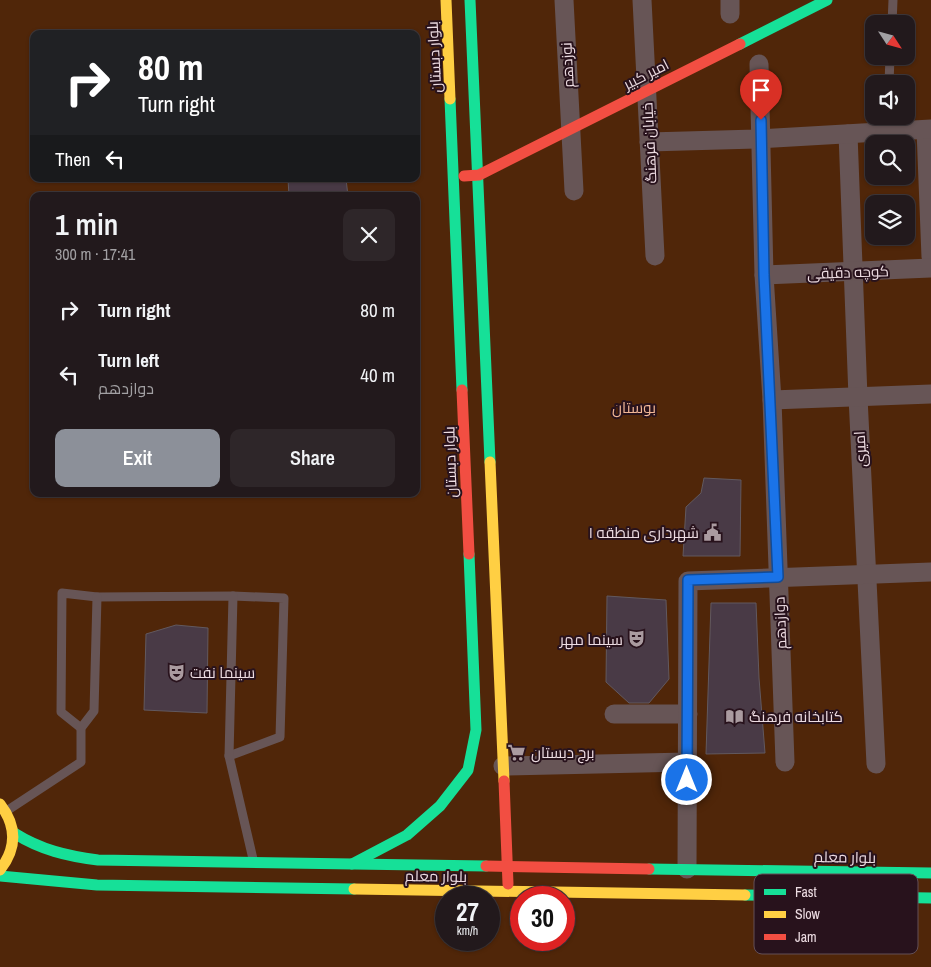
<!DOCTYPE html>
<meta charset="utf-8">
<style>
:root{--surface:#22191c;--page:#2e2629;--text:#f1f3f6;--muted:#a2a0a3;--line:#3f383b;--accent:#8c9099}
body{margin:0;font-family:"Archivo Narrow",Cairo,sans-serif;background:var(--page);color:var(--text);height:100vh;display:flex;flex-direction:column;font-size:19px;white-space:nowrap}
*{box-sizing:border-box;margin:0}
p{font-size:16px;color:var(--muted)}
.icon{flex:none;width:28px;height:28px;fill:none;stroke:currentColor;stroke-width:2;stroke-linecap:round;stroke-linejoin:round}
.map{position:relative;flex:1;overflow:hidden}
.details{position:absolute;left:30px;top:192px;width:390px;height:305px;display:flex;flex-direction:column;background:var(--surface);border-radius:10px;box-shadow:0 1px 4px #0004,0 0 0 1px var(--line)}
.details>*{flex:none}
.top-card{position:absolute;left:30px;top:30px;width:390px;height:152px;border-radius:10px;box-shadow:0 1px 4px #0004,0 0 0 1px var(--line);background:#202124;color:#fff;overflow:hidden}
.needle{width:32px;rotate:126deg}
.controls{position:absolute;left:865px;top:15px;display:grid;gap:10px}
.controls a{display:grid;place-items:center;width:50px;height:50px;border-radius:10px;background:var(--surface);box-shadow:0 1px 4px #0004,0 0 0 1px var(--line);font-size:25px}
.speed{position:absolute;left:435px;top:886px;display:flex;gap:10px;font-size:25px;font-weight:700;text-align:center}
.speed>*{display:grid;place-content:center;width:65px;height:65px;border-radius:50%;background:var(--surface);box-shadow:0 1px 4px #0004,0 0 0 1px var(--line);line-height:1}
.speed small{font-size:12px;font-weight:400}
.speed .limit{border:8px solid #d22;background:#fff;color:#111}
.pin{position:absolute;display:grid;place-items:center;width:42px;height:42px;color:#fff;margin:-51px -21px;border-radius:50% 50% 50% 0;rotate:-45deg;box-shadow:0 0 5px #0007}
.pin .icon{rotate:45deg}
.me{position:absolute;width:55px;margin:-28px;rotate:0deg;stroke-linejoin:round;filter:drop-shadow(0 0 4px #0008)}
.turn{display:flex;align-items:center;gap:18px;height:105px;padding:0 25px;font-size:22px}
.turn .icon{width:65px;height:65px;stroke-width:2.5}
.turn b{display:block;font-size:35px;line-height:42px}
.then{display:flex;align-items:center;height:48px;padding:0 25px;background:#0003;gap:10px;font-size:19px}
.round{display:grid;place-items:center;flex:none;width:52px;height:52px;border-radius:10px;background:var(--page)}
.headline{display:flex;align-items:center;justify-content:space-between;height:85px;padding:0 25px}
h1{font-size:30px;font-weight:600;line-height:38px}
.cta{display:flex;gap:10px;margin-top:auto;padding:10px 25px}
.cta a{flex:1;height:58px;border-radius:10px;background:var(--accent);color:#fff;font-size:20px;font-weight:600;line-height:58px;text-align:center}
.cta a+a{background:var(--page);color:var(--text)}
ul{padding:0;list-style:none}
li{display:flex;align-items:center;gap:15px;height:65px;padding:0 25px}
li div{flex:1}
li b{display:block;font-size:19px}
li em{font-style:normal}
.map>svg:first-child{display:block}
.green{fill:#502609;fill-rule:evenodd}
.building{fill:#493a46;stroke:#62595f}
.lines{fill:none;stroke-linecap:round;stroke-linejoin:round}
.lane{stroke:#675556;stroke-width:9}
.street{stroke:#675556;stroke-width:19}
.fast{stroke:#16e098;stroke-width:11}
.slow{stroke:#ffcf43;stroke-width:11}
.jam{stroke:#f24e42;stroke-width:11}
.route-casing{stroke:#114b97;stroke-width:12}
.route{stroke:#1a73e8;stroke-width:9}
.labels{text-anchor:middle;dominant-baseline:central;stroke-width:4;stroke-linejoin:round;paint-order:stroke}
.street-label{font-size:15px;fill:#eddce2;stroke:#28121c}
.park-label{font-size:15px;fill:#f3b897;stroke:#28121c}
.poi-label{font-size:15px;fill:#eddce2;stroke:#28121c;text-anchor:start}
.key{fill:#28121c;stroke:#634f57;stroke-width:1}
.key-label{font-size:14px;fill:#eddce2}
</style>
<div class="map">
<svg width="931" height="967" viewBox="0 0 931 967">
<rect width="100%" height="100%" fill="#2d2126"/>
<path class="green" d="M0 0H931V967H0ZM874 24H906V56H874ZM34 34H416V179H34ZM874 84H906V116H874ZM874 144H906V176H874ZM34 196H416V494H34ZM874 204H906V236H874ZM446 898H489V940H446ZM521 898H564V940H521Z"/>
<g class="building">
<path d="M288 179H346L348 196H289Z"/>
<path d="M704 478 741 480 740 556H683L686 507 701 493Z"/>
<path d="M607 596 666 600 669 679 649 703H629L606 682Z"/>
<path d="M711 603H756L759 678 765 753 706 754Z"/>
<path d="M176 625 208 628 207 713 144 710 146 634Z"/>
</g>
<g class="lines">
<g class="lane">
<path d="M892 24 893 0"/>
<path d="M889 84 890 56"/>
<path d="M886 132 887 116"/>
<path d="M233 596 284 598 280 737 229 756 253 859"/>
<path d="M81 728 61 712 62 593 97 597 233 596 229 756"/>
<path d="M8 810 81 762V728L94 711 97 597"/>
</g>
<g class="street">
<path d="M564 0 574 191"/>
<path d="M642 0 655 256"/>
<path d="M730 0V14"/>
<path d="M759 64 764 275 772 400 785 762"/>
<path d="M926 130 931 257"/>
<path d="M848 134 858 397 876 764"/>
<path d="M649 142 756 139 931 129"/>
<path d="M764 275 931 268"/>
<path d="M772 400 931 394"/>
<path d="M614 714H688"/>
<path d="M503 766 687 762"/>
<path d="M687 869 688 581 931 572"/>
</g>
<g class="fast">
<path d="M470 0 490 462"/>
<path d="M740 44 827 0"/>
<path d="M450 99 462 390"/>
<path d="M14 833C41 850 67 856 98 860L486 866"/>
<path d="M352 864 407 835 440 806 468 770 476 730 469 554"/>
<path d="M649 869 931 873"/>
<path d="M0 876 97 885 354 889"/>
<path d="M745 895 931 898"/>
</g>
<g class="slow">
<path d="M446 0 450 99"/>
<path d="M490 462 504 781"/>
<path d="M0 804C17 826 17 848 0 870"/>
<path d="M354 889 745 895"/>
</g>
<g class="jam">
<path d="M464 176 479 175 740 44"/>
<path d="M462 390 469 554"/>
<path d="M504 781 508 884"/>
<path d="M486 866 649 869"/>
</g>
</g>
<g class="lines">
<defs>
<path id="route" d="M687 780 688 580 778 577 764 275 761 120"/>
</defs>
<use href="#route" class="route-casing"/>
<use href="#route" class="route"/>
</g>
<defs>
<symbol id="civic-bare" viewBox="-9 -9 18 18"><path d="M-.6-6.5H3V-4.5H.6V-3L4-1V1h2V6H-6V1h2V-1L-.6-3ZM-1.2 2.5V6h2.4V2.5Z" fill="#aa9ba0" stroke="#28121c" stroke-width="2.5" paint-order="stroke"/></symbol>
<symbol id="theatre-bare" viewBox="-9 -9 18 18"><path d="M-5-5.5Q0-4 5-5.5V0Q5 5 0 6Q-5 5-5 0ZM-3.3-2.5H-1v1.5H-3.3ZM1-2.5H3.3v1.5H1ZM-2.8 1Q0 5.5 2.8 1Z" fill="#aa9ba0" stroke="#28121c" stroke-width="2.5" paint-order="stroke"/></symbol>
<symbol id="library-bare" viewBox="-9 -9 18 18"><path d="M-6-4Q-3-5.5-.7-3.5V5Q-3 3-6 4ZM6-4Q3-5.5 .7-3.5V5Q3 3 6 4Z" fill="#aa9ba0" stroke="#28121c" stroke-width="2.5" paint-order="stroke"/></symbol>
<symbol id="supermarket-bare" viewBox="-9 -9 18 18"><path d="M-6-5.5h2.5l.6 2H6L4.5 2H-2.5L-4.4-4H-6ZM-1.5 3.2a1.3 1.3 0 1 0 .1 0ZM3 3.2a1.3 1.3 0 1 0 .1 0Z" fill="#aa9ba0" stroke="#28121c" stroke-width="2.5" paint-order="stroke"/></symbol>
</defs>
<g fill-rule="evenodd">
<use href="#civic-bare" x="700" y="520" width="25" height="25"/>
<use href="#theatre-bare" x="624" y="626" width="25" height="25"/>
<use href="#theatre-bare" x="164" y="660" width="25" height="25"/>
<use href="#library-bare" x="722" y="704" width="25" height="25"/>
<use href="#supermarket-bare" x="504" y="740" width="25" height="25"/>
</g>
<g class="labels">
<g class="street-label">
<text transform="translate(434 57) rotate(-93)">بلوار دبستان</text>
<text transform="translate(567 65) rotate(-93)">نوزدهم</text>
<text transform="translate(646 74) rotate(-27)">امیر کبیر</text>
<text transform="translate(649 143) rotate(-93)">خیابان فرهنگ</text>
<text transform="translate(848 272) rotate(-2)">کوچه دقیقی</text>
<text transform="translate(860 449) rotate(-93)">امیری</text>
<text transform="translate(450 462) rotate(-92)">بلوار دبستان</text>
<text transform="translate(780 623) rotate(-92)">دوازدهم</text>
<text transform="translate(845 857) rotate(1)">بلوار معلم</text>
<text transform="translate(436 876) rotate(1)">بلوار معلم</text>
</g>
<g class="park-label">
<text x="634" y="407">بوستان</text>
</g>
<g class="poi-label">
<text x="699" y="532" text-anchor="end">شهرداری منطقه ۱</text>
<text x="623" y="639" text-anchor="end">سینما مهر</text>
<text x="190" y="672">سینما نفت</text>
<text x="749" y="716">کتابخانه فرهنگ</text>
<text x="531" y="752">برج دبستان</text>
</g>
</g>
<rect x="754" y="874" width="164" height="80" rx="8" class="key"/>
<rect x="764" y="889" width="22" height="6" fill="#16e098"/>
<rect x="764" y="911" width="22" height="7" fill="#ffcf43"/>
<rect x="764" y="934" width="22" height="6" fill="#f24e42"/>
<g class="key-label">
<text x="795" y="897">Fast</text>
<text x="795" y="919">Slow</text>
<text x="795" y="942">Jam</text>
</g>
</svg>
<div class="controls">
<a><svg class="needle" viewBox="-14 -14 28 28"><path d="M0-13l5 13h-10z" fill="#e53935"/><path d="M0 13l5-13h-10z" fill="#a2a0a3"/></svg></a>
<a><svg class="icon" aria-label="sound" viewBox="0 0 24 24"><path d="M4 9h4l5-4v14l-5-4H4zM17 9q2 3 0 6"/></svg></a>
<a><svg class="icon" aria-label="search" viewBox="0 0 24 24"><circle cx="10" cy="10" r="6"/><path d="M15 15l6 6"/></svg></a>
<a><svg class="icon" aria-label="layers" viewBox="0 0 24 24"><path d="M12 4l9 5-9 5-9-5zM3 14l9 5 9-5"/></svg></a>
</div>
<div class="speed"><div>27<small>km/h</small></div><div class="limit">30</div></div>
<div class="pin" style="left:761px;top:120px;background:#d93025"><svg class="icon" aria-label="arrive" viewBox="0 0 24 24"><path d="M6 21V4h12l-3 4 3 4H6"/></svg></div>
<svg class="me" style="left:687px;top:780px" viewBox="-20 -20 40 40"><circle r="17" fill="#1a73e8" stroke="#fff" stroke-width="3"/><path d="M0-11L8 9 0 5-8 9z" fill="#fff"/></svg>
<div class="top-card">
<div class="turn"><svg class="icon" aria-label="right" viewBox="0 0 24 24"><path d="M7 20v-9h11M14 6l5 5-5 5"/></svg><div><b>80 m</b>Turn right</div></div>
<div class="then">Then<svg class="icon" aria-label="left" viewBox="0 0 24 24"><path d="M17 20v-9H6M10 6l-5 5 5 5"/></svg></div>
</div>
<section class="details">
<div class="headline"><div><h1>1 min</h1><p>300 m · 17:41</p></div><a class="round"><svg class="icon" aria-label="close" viewBox="0 0 24 24"><path d="M6 6l12 12M18 6L6 18"/></svg></a></div>
<ul>
<li><svg class="icon" aria-label="right" viewBox="0 0 24 24"><path d="M7 20v-9h11M14 6l5 5-5 5"/></svg><div><b>Turn right</b></div><em>80 m</em></li>
<li><svg class="icon" aria-label="left" viewBox="0 0 24 24"><path d="M17 20v-9H6M10 6l-5 5 5 5"/></svg><div><b>Turn left</b><p>دوازدهم</p></div><em>40 m</em></li>
</ul>
<div class="cta"><a>Exit</a><a>Share</a></div>
</section>
</div>
